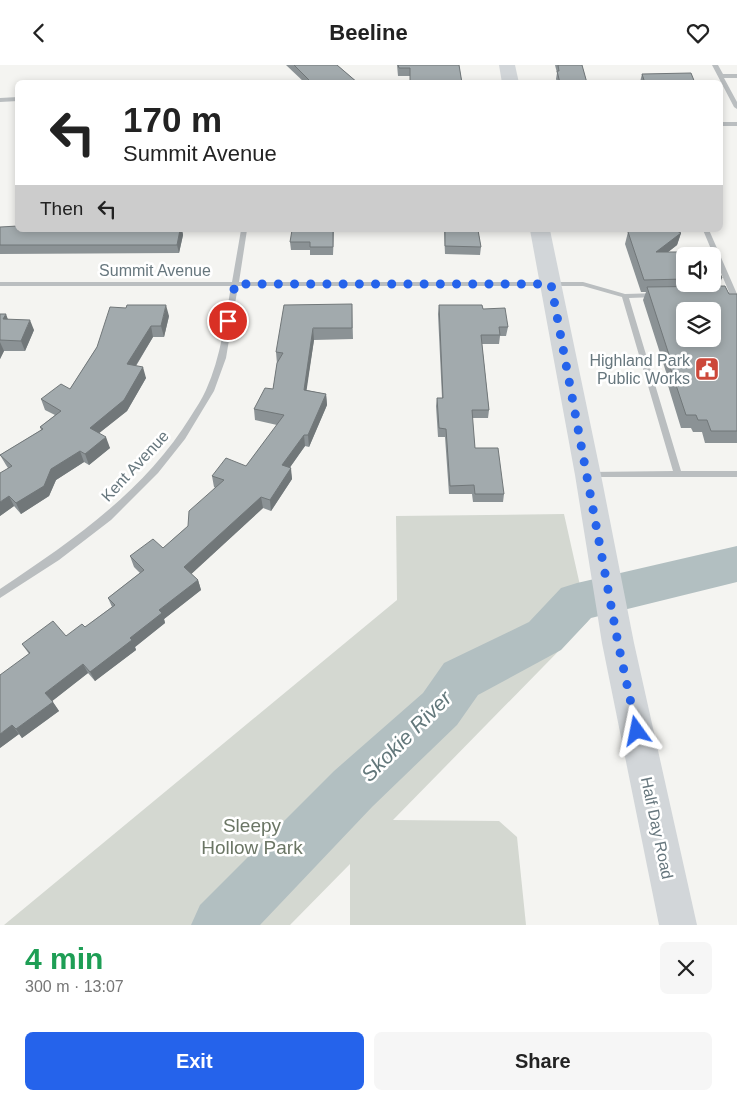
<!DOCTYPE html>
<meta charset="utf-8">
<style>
:root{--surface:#fff;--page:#f6f6f6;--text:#222;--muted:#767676;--accent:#2563eb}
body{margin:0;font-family:Helvetica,sans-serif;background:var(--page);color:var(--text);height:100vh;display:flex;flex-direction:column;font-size:19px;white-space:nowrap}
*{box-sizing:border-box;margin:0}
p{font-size:16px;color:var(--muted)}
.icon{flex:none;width:28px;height:28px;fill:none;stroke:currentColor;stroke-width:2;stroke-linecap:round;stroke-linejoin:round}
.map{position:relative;height:860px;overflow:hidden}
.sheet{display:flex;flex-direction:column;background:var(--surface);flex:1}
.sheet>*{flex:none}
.hud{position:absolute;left:15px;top:15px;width:708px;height:152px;border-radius:8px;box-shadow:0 2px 8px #0003;background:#fff;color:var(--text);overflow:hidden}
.tools{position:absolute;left:676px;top:182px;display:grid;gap:10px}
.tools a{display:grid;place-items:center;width:45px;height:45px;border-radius:8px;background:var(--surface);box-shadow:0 2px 8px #0003;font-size:25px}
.pin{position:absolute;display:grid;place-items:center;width:42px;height:42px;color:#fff;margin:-21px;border:2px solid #fff;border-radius:50%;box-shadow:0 1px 5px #0007}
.me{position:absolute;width:55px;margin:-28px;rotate:348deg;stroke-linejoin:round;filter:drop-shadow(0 0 4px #0008)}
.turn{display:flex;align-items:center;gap:18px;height:105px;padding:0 25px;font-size:22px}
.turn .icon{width:65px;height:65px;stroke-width:2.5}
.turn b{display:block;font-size:35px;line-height:42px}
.then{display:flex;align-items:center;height:48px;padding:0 25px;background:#0003;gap:10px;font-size:19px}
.round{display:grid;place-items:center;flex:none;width:52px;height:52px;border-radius:8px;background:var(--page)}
.overview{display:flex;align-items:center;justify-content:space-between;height:85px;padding:0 25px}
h1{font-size:30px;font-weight:600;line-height:38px;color:#1e9e55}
.action{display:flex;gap:10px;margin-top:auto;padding:10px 25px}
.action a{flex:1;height:58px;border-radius:8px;background:var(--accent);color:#fff;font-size:20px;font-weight:600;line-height:58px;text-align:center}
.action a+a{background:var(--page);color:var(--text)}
header{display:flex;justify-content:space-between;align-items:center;height:65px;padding:0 25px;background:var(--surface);font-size:22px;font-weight:600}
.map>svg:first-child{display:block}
.green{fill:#d4d8d1}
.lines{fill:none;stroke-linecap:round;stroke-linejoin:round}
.river{fill:#b2bfc1;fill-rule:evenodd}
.minor{fill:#babec0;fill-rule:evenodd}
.major{fill:#d2d6d9;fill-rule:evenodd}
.wall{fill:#8b9295;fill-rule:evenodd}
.shaded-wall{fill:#717779}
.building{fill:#a2aaad;stroke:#717779;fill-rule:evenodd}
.route{stroke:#2563eb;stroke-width:9;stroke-dasharray:0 16.2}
.labels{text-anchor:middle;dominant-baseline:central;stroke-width:5;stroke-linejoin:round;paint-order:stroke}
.street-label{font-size:16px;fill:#67777e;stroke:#fff}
.poi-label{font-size:16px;fill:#67777e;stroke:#fff;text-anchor:end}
.near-park-label{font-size:19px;fill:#6b7665;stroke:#fff}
.near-water-label{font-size:21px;font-style:italic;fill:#63787b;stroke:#fff}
</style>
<header><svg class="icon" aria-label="back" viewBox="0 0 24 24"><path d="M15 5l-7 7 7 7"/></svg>Beeline<svg class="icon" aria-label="heart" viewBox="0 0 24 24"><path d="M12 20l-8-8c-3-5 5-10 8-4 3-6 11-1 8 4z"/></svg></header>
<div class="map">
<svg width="737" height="860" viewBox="0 0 737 860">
<rect width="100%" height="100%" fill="#f4f4f1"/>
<path class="green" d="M564 449 588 556 393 755 499 756 517 772 526 860H350V799L290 860H4L397 535 396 451Z"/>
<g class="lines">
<path class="river" d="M737 481V517L591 553 561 585 478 630 457 660 372 742 260 860H191L200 840 334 706 423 628 444 598 529 557 561 523 577 518Z"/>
<g class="minor">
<path d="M712 0H718L723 9H737V13H724L737 37V44L734 42Z"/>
<path d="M18 32V36L0 37V33Z"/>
<rect x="720" y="57" width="17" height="4"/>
<path d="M241 165H247L239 217H583L625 229 659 228 660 230 656 232 629 233 681 406H737V412H587L586 410 590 407 673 406 622 232 583 221H238L226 293 214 326 185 374 158 408 111 455 59 495 0 533V524C72 476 145 426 191 351 196 343 202 334 206 325 221 292 225 256 231 221H0V217H232Z"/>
<path d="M703 165H709L737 229 736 231H716L712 229 716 227H729Z"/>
</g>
<g class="major">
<path d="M499 0H515L519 18H502Z"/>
<path d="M530 165H550L601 410 634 578 697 860H659L602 578 575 410Z"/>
</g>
</g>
<g class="wall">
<path d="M286 0H337L358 18H305Z"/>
<path d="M397 0H459L462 18H410V11H398Z"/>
<path d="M555 0H582L587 18H557L556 14 557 8Z"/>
<path d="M642 9 695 18 640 17Z"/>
<path d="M0 162 18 165H182L183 170 179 188 0 189Z"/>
<path d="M334 165 333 190H310V185H291L290 177Z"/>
<path d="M437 165H478L481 182 480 190 445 189 444 166H437Z"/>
<path d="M630 165H675L681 168 677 180 668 187H711L722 213 719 221H725L729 229H737V378H705L702 367H693L691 363H681L666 314 667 310 643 235 646 227H641L625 179 628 167ZM685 191H712V219H685ZM685 246H712V274H685Z"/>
<path d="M352 239 353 274 314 275 306 325 326 329 327 340 309 382 305 381 290 402 292 414 271 446 263 443 191 509 198 515 201 525 164 554 165 558 135 582 136 585 95 616 88 608 52 636 59 646 22 673 19 669 0 683 29 589 22 579 66 571 85 562 112 542 108 533 140 508 134 502 130 491 163 483 188 461 215 422H214L212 411 246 401 277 360 255 355 254 344 273 324 277 299 276 287Z"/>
<path d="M439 240 483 244 508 262 506 271H500L499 279H482L489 345 488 353H472L475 383 504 429 503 437H473L472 429H449L445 372H438L436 341 437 333H442L438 249Z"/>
<path d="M0 249 8 254 34 265 25 286H4L0 294Z"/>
<path d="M169 251 164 272H153L136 301 146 313 127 346 99 368 110 383 89 400 84 397 56 415 49 431 21 449 14 441 0 451 8 403 6 400 0 390 41 365 40 362 55 350 45 345 41 334 70 324 97 282Z"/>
</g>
<g class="shaded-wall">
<path d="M180 165H182L183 170 179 188 177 180Z"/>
<path d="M681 168 677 180 653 199 656 187Z"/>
<path d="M166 240 169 251 164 272 161 261Z"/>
<path d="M6 249 10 260 3 254Z"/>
<path d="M30 255 34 265 25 286 21 276Z"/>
<path d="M151 261 153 272 130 310 127 299Z"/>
<path d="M313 263 314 275 305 336 304 325Z"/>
<path d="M0 277 4 286 0 294Z"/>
<path d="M143 302 146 313 127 346 93 373 90 363Z"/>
<path d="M326 329 327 340 309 382 308 370Z"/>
<path d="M304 370 305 381 284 411 282 400Z"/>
<path d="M106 372 110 383 89 400 85 389Z"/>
<path d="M80 386 84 397 56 415 49 431 21 449 16 438 51 404Z"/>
<path d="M291 403 292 414 271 446 270 435Z"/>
<path d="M9 431 14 441 0 451V437Z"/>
<path d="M261 432 263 443 187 513 184 502Z"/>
<path d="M198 515 201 525 164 554 165 558 135 582 136 585 95 616 90 607 130 573 159 545Z"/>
<path d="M83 599 88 608 51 637 45 628Z"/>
<path d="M53 637 59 646 22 673 16 664Z"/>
<path d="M12 660 19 669 0 683V669Z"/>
</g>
<g class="building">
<path d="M294 0H337L358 18H312Z"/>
<path d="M398 0H459L462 18H410V3H399Z"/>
<path d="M558 0H582L587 18H560L557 6H559Z"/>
<path d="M691 8 695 18H645L642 9Z"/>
<path d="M18 161V165H180L177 180H0V162Z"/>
<path d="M292 165H333V182H310V177H290Z"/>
<path d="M445 165H478L481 182 445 181Z"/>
<path d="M630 165H675L681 168 656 187H711L722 213H712V191H685V214L644 215 628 167Z"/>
<path d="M725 221 729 229H737V366H711L707 355H698L696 350H686L670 302H673L647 222ZM685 246H712V274H685Z"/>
<path d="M352 239V263H313L304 325 326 329 308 370H304L282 400 291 403 270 435 261 432 184 502 198 515 159 545 162 548 130 573 132 575 90 607 83 599 45 628 53 637 16 664 12 660 0 669V610L30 588 22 579 53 556 66 571 82 559 85 562 115 540 108 533 144 505 130 491 153 474 163 483 188 461 189 446 224 415 212 411 226 393 246 401 284 350 254 344 265 323 273 324 277 298 283 288 276 287 284 240Z"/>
<path d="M127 240H166L161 261H151L127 299 143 302 124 335 90 363 106 372 85 389 80 386 51 404 44 421 16 438 9 431 0 437V408L12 401 0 390 43 364 40 362 61 346 41 334 61 319 70 324 97 282 110 242 126 243Z"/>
<path d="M439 240H482L483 244 505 243 508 262H499L500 270H481L489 345H472L475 383H498L504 429H475L474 420 450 421 446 364 439 363 437 333H443Z"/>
<path d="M0 249H6L3 254 30 255 21 276 0 275Z"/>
</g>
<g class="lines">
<path class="route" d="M228 256 235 219H551L618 578 637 666"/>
</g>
<defs>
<symbol id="civic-square" viewBox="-11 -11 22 22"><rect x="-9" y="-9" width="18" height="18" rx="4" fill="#cc483a" stroke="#fff"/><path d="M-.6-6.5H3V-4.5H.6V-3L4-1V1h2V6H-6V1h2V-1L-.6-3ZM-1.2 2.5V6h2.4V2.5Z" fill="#fff"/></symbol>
</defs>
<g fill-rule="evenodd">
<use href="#civic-square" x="693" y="290" width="28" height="28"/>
</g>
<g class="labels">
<g class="street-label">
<text x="155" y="205">Summit Avenue</text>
<text transform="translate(135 401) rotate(-47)">Kent Avenue</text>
<text transform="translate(657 763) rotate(78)">Half Day Road</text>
</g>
<g class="poi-label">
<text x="690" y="295">Highland Park<tspan x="690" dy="18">Public Works</tspan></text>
</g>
<g class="near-park-label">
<text x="252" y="760">Sleepy<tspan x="252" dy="22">Hollow Park</tspan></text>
</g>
<g class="near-water-label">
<text transform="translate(406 671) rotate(-45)">Skokie River</text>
</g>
</g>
</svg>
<div class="tools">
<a><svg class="icon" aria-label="sound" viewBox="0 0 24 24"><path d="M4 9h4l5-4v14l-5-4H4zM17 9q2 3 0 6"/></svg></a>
<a><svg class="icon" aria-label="layers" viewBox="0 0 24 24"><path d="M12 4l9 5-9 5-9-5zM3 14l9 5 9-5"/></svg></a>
</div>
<div class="pin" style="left:228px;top:256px;background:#d93025"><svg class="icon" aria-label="arrive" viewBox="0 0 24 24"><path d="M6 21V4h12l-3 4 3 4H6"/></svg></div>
<svg class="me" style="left:637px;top:666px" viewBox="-20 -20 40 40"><path d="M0-17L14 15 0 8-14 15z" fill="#2563eb" stroke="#fff" stroke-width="4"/></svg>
<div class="hud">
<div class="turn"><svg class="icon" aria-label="left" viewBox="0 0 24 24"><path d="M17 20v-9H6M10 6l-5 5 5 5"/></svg><div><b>170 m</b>Summit Avenue</div></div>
<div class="then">Then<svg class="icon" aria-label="left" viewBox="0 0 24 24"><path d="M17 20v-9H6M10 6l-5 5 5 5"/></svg></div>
</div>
</div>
<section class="sheet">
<div class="overview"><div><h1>4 min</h1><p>300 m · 13:07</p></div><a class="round"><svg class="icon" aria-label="close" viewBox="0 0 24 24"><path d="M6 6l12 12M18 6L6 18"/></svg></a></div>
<div class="action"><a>Exit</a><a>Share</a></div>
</section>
